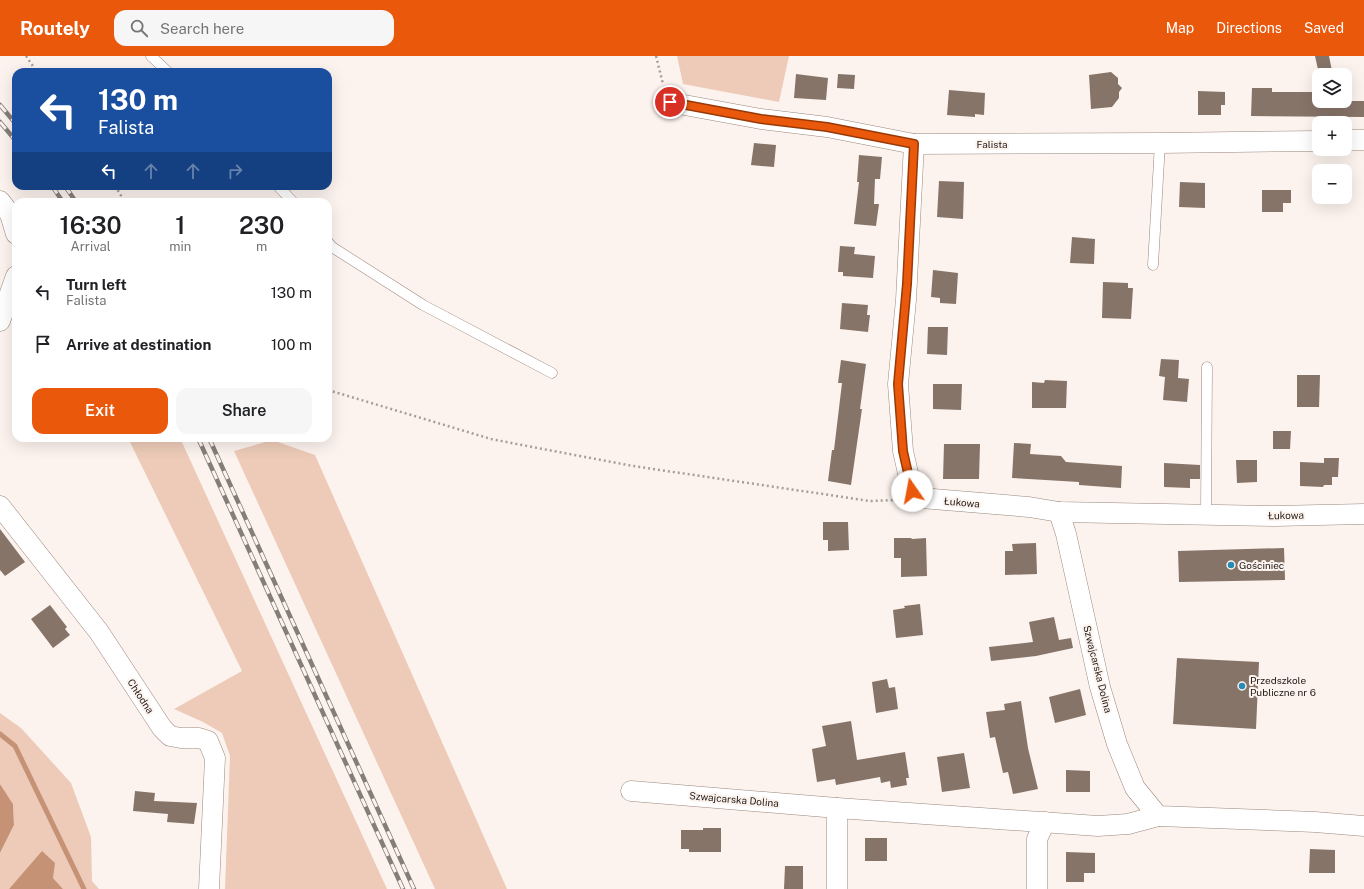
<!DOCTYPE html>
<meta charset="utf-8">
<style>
:root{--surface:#fff;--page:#f6f6f6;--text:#202124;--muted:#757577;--accent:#ea580c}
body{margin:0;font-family:"Public Sans",sans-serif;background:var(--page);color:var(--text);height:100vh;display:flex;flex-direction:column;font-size:15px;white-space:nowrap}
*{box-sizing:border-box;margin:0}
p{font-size:13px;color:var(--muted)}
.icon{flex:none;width:22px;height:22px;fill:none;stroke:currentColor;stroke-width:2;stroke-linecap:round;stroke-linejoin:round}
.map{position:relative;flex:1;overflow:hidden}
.side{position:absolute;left:12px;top:142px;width:320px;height:244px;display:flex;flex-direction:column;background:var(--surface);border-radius:12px;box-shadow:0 4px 16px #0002}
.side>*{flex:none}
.banner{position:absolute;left:12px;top:12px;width:320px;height:122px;border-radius:12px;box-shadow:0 4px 16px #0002;background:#1a4fa0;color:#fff;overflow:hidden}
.tools{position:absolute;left:1312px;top:12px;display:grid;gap:8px}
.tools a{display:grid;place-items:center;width:40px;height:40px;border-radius:8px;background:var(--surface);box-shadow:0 4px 16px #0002;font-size:20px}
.pin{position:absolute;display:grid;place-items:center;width:34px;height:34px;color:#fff;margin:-17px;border:2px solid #fff;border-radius:50%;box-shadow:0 1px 4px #0007}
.me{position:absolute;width:44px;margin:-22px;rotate:348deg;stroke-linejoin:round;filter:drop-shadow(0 0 3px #0008)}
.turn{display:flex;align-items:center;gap:14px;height:84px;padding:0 20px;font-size:18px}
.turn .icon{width:52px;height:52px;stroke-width:2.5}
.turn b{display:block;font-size:28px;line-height:34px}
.lanes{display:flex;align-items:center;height:38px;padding:0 20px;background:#0003;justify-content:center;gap:20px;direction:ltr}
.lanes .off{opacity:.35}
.eta{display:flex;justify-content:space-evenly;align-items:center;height:68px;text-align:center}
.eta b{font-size:24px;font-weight:600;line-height:28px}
.action{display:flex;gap:8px;margin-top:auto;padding:8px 20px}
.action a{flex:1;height:46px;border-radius:12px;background:var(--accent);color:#fff;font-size:16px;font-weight:600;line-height:46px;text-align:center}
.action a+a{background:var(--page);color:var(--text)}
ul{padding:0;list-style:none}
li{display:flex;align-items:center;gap:12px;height:52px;padding:0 20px}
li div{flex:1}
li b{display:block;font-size:15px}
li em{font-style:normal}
header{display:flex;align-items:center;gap:24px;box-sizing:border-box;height:56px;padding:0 20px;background:var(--accent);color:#fff}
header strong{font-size:19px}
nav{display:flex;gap:22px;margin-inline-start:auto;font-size:14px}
.search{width:280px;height:36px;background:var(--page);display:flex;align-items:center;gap:10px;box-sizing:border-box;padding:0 14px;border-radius:12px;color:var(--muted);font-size:15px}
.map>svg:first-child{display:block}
.green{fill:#edcbb8}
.water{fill:#c59275}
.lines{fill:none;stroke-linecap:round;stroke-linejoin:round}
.stream{stroke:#c59275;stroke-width:5}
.building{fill:#877469}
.service-casing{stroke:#9c877c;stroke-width:11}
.minor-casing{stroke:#9c877c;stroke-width:21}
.path{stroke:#a69e99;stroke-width:2.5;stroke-dasharray:2 3;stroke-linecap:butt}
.service{stroke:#fff;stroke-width:10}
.minor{stroke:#fff;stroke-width:20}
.rail-casing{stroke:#857d78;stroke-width:4.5}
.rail{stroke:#fcf3ee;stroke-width:3;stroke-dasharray:9;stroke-linecap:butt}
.route-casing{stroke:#983908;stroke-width:10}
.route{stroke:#ea580c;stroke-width:7}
.poi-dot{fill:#278bb4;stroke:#fcf3ee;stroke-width:1.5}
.labels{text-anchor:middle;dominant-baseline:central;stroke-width:4;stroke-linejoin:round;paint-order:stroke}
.street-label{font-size:10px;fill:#211915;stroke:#fcf3ee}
.poi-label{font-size:10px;fill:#211915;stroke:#fcf3ee;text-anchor:start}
</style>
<header>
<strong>Routely</strong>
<div class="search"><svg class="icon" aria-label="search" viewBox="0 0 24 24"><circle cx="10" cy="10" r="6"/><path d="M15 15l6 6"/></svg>Search here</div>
<nav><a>Map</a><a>Directions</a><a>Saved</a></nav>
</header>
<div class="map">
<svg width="1364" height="833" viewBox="0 0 1364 833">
<rect width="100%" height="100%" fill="#fcf3ee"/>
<g class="green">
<path d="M677 0H789L779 46 683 28Z"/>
<path d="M128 382H180L387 833H225L230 700 222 677 203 666 174 653 242 615Z"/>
<path d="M272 384 315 399 507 833H435L234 395Z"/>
<path d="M0 657 21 672 71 727 91 781 92 825 99 833H63L53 822 42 796 9 833H0V797L14 769 13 748 0 728Z"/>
</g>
<g class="water">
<path d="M0 728 13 748 14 769 0 797Z"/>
<path d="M42 795 55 807 53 822 63 833H9Z"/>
</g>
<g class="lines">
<path class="stream" d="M0 678 15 690 84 833"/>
</g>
<g class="building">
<path d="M1315 0H1329L1332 15 1319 18Z"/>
<path d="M1111 16 1118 22V28L1122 32 1119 36V42L1112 51 1091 53 1089 19Z"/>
<path d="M796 18 828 22 826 44 794 42Z"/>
<path d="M838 18 855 19 854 33 837 32Z"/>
<path d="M1252 32H1272V36H1319V45H1364V61L1251 60Z"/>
<path d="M949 34 985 37 984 59 975 58V61L947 59Z"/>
<path d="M1198 35 1225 36V49H1221V59H1198Z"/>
<path d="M754 87 776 89 774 111 751 109Z"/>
<path d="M859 99 882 101 880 123H875L874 148H879L876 170 854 168 859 126H857Z"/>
<path d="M939 125 964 126 963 163 937 161Z"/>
<path d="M1180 126 1205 127V152L1179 151Z"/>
<path d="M1262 134H1291V147H1283V156H1262Z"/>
<path d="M1072 181 1095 183 1094 208 1070 207Z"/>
<path d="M840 190 855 191 854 198 875 200 873 222 843 220V216H838Z"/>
<path d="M933 214 958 217 956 248 940 247V242L931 241Z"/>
<path d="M1103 226 1128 227V232H1133L1131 263 1102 262Z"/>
<path d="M842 247 868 249 867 259H870L868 276 840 273Z"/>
<path d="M928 271H948L947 299 927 298Z"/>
<path d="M1161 303 1179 304 1178 322 1189 323 1187 346 1163 344 1165 321 1159 320Z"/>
<path d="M841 304 866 308 860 353H862L851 429 828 425 832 394H834L842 327H838Z"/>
<path d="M1297 319H1320L1319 351H1297Z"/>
<path d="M1045 324 1067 325 1066 352H1032V326L1044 327Z"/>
<path d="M933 328H962L961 354 933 353Z"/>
<path d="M1273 375H1291L1290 393H1273Z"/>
<path d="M1014 387 1031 388 1030 398 1061 400 1066 406 1122 410 1121 432 1079 429V426L1012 422Z"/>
<path d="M944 388H980L979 423H943Z"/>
<path d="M1324 402H1339L1338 421H1332V429H1324L1323 431 1300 430V406L1324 407Z"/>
<path d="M1236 404H1257V426L1237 427Z"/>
<path d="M1164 407 1200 409V423H1190V432L1164 431Z"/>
<path d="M823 466H848L849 494 828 495V484H823Z"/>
<path d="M0 473 25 506 5 520 0 514Z"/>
<path d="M894 482H911L912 483 926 482 927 520 901 521V502H894Z"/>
<path d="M1036 487 1037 518 1005 519V495H1013L1012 488Z"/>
<path d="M1284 492 1285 524 1179 526 1178 495Z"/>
<path d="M920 548 923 579 896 582 893 554 905 552 904 550Z"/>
<path d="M50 549 67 571 65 573 70 579 53 592 31 563Z"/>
<path d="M1054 561 1059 584 1071 582 1073 592 1036 600 991 605 989 591 1033 586 1029 566Z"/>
<path d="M1177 602 1259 606 1256 673 1173 668Z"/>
<path d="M887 623 889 632 895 631 898 653 876 657 872 626Z"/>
<path d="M1080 633 1086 659 1055 667 1049 641Z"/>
<path d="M1021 645 1028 692 1038 733 1013 738 1008 716 1003 717 995 681 990 682 986 656 1005 654 1004 648Z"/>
<path d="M851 665 857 704 905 696 909 722H906L907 729 891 732 890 725 881 727 880 721 836 729 835 723 817 726 812 693 826 690 822 670Z"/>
<path d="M964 697 970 732 942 736 937 701Z"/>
<path d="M1066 714 1090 715V736H1066Z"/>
<path d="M135 735 155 737 154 745 197 747 194 768 167 766 168 758 133 755Z"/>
<path d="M703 772H721V796H689V793H681V774H703Z"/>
<rect x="865" y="782" width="22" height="23"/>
<path d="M1310 793 1335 794V817H1309Z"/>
<path d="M1066 796 1095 797V817H1084V826H1066Z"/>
<path d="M785 810H803V833H784Z"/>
</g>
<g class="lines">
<defs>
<g id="service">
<path d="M151 0 168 16"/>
<path d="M278 130 293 146"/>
<path d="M328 186 332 191 423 249 552 317"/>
<path d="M1153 209 1160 87"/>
<path d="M1206 459 1207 311"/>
</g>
<g id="minor">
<path d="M668 46 761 63 827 71 914 88 1160 87 1319 85"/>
<path d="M1345 84H1364"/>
<path d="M914 88 906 244 898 328 903 395 912 435 921 442 1029 451 1059 456 1275 460 1364 458"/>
<path d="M0 145 10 158 16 178"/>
<path d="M0 265 16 220"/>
<path d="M0 450 99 576 162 672 170 680 181 682H199L208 685 215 702 209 833"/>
<path d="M1059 456 1066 478 1100 631 1117 688 1135 732 1158 760 1315 766 1364 770"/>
<path d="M631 735 837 752 1098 770 1128 768 1158 760"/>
<path d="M837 833V752"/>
<path d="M1037 833V783L1045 766"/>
</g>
</defs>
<use href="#service" class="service-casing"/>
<use href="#minor" class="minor-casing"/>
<g class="path">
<path d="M26 0 37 16"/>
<path d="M656 0 663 28"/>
<path d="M115 130 125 146"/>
<path d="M328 334 491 383 527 390 633 410 870 445 897 444"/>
</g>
<use href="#service" class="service"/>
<use href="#minor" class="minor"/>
<defs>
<g id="rail">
<path d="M0 49 16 68"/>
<path d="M0 66 16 85"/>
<path d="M52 130 63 146"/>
<path d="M65 130 76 146"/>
<path d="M198 382 403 833"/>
<path d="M209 382 414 833"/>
</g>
</defs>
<use href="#rail" class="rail-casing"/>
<use href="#rail" class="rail"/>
</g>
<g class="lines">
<defs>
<path id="route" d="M670 46 761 63 827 71 914 88 907 228 898 328 903 395 912 435"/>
</defs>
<use href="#route" class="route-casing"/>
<use href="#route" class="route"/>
</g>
<g class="poi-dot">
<circle cx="1231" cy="509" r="4"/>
<circle cx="1242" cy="630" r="4"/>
</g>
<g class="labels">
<g class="street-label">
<text x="992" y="88">Falista</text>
<text transform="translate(962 446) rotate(5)">Łukowa</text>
<text transform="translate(1286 459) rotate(-1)">Łukowa</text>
<text transform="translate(1098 613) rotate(76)">Szwajcarska Dolina</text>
<text transform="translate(141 640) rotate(57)">Chłodna</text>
<text transform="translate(734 743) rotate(5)">Szwajcarska Dolina</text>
</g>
<g class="poi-label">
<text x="1239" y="509">Gościniec</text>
<text x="1250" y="624">Przedszkole<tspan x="1250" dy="12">Publiczne nr 6</tspan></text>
</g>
</g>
</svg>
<div class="tools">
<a><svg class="icon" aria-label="layers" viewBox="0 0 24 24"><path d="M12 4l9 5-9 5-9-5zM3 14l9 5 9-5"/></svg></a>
<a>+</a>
<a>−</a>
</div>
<div class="pin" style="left:670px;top:46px;background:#d93025"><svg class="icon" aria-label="arrive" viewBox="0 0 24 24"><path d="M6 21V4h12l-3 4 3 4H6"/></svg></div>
<svg class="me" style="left:912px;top:435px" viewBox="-20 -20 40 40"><circle r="19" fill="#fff"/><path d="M0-13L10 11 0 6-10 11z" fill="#ea580c"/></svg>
<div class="banner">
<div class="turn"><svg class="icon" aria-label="left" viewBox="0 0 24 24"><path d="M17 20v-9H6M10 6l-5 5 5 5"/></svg><div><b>130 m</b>Falista</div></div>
<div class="lanes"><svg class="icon" aria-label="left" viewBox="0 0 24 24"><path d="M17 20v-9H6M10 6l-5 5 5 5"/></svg><svg class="icon off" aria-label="ahead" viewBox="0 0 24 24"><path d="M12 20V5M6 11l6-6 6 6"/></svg><svg class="icon off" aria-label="ahead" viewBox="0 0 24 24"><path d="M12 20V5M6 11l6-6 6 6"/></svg><svg class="icon off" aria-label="right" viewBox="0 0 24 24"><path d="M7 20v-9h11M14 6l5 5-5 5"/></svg></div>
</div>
<section class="side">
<div class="eta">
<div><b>16:30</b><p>Arrival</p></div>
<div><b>1</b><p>min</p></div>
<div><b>230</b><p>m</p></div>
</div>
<ul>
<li><svg class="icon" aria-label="left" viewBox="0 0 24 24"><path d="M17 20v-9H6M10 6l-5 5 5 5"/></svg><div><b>Turn left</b><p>Falista</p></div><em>130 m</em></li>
<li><svg class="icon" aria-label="arrive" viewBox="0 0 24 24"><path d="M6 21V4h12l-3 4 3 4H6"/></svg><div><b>Arrive at destination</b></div><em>100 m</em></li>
</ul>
<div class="action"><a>Exit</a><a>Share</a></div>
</section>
</div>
